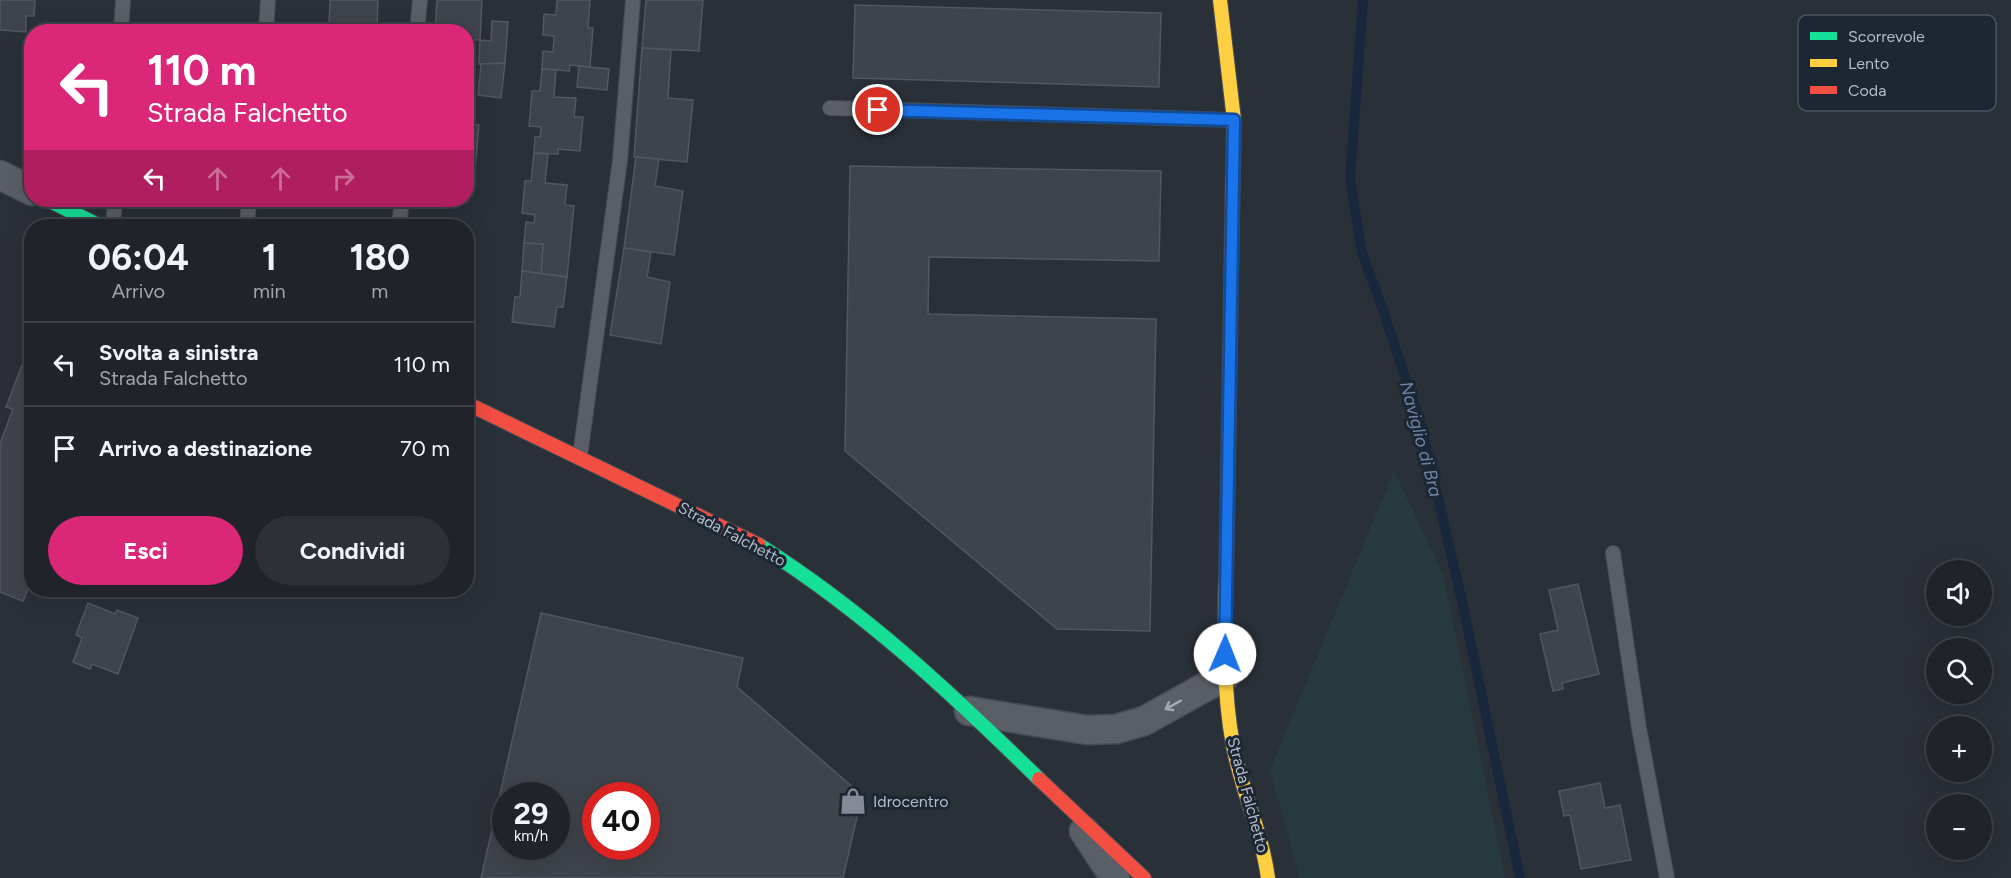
<!DOCTYPE html>
<html lang="it">
<meta charset="utf-8">
<style>
:root{--surface:#20242a;--page:#2d3036;--text:#f1f3f6;--muted:#a2a4a8;--line:#3d4147;--accent:#db2777}
body{margin:0;font-family:Figtree,sans-serif;background:var(--page);color:var(--text);height:100vh;display:flex;flex-direction:column;font-size:22px;white-space:nowrap}
*{box-sizing:border-box;margin:0}
p{font-size:20px;color:var(--muted)}
.icon{flex:none;width:33px;height:33px;fill:none;stroke:currentColor;stroke-width:2;stroke-linecap:round;stroke-linejoin:round}
.map{position:relative;flex:1;overflow:hidden}
.side{position:absolute;left:24px;top:219px;width:450px;height:378px;display:flex;flex-direction:column;background:var(--surface);border-radius:24px;box-shadow:0 6px 24px #0002,0 0 0 2px var(--line)}
.side>*{flex:none}
.top-card{position:absolute;left:24px;top:24px;width:450px;height:183px;border-radius:24px;box-shadow:0 6px 24px #0002,0 0 0 2px var(--line);background:#db2777;color:#fff;overflow:hidden}
.tools{position:absolute;left:1926px;top:560px;display:grid;gap:12px}
.tools a{display:grid;place-items:center;width:66px;height:66px;border-radius:50%;background:var(--surface);box-shadow:0 6px 24px #0002,0 0 0 2px var(--line);font-size:30px}
.speed{position:absolute;left:492px;top:782px;display:flex;gap:12px;font-size:30px;font-weight:700;text-align:center}
.speed>*{display:grid;place-content:center;width:78px;height:78px;border-radius:50%;background:var(--surface);box-shadow:0 6px 24px #0002,0 0 0 2px var(--line);line-height:1}
.speed small{font-size:15px;font-weight:400}
.speed .limit{border:9px solid #d22;background:#fff;color:#111}
.pin{position:absolute;display:grid;place-items:center;width:51px;height:51px;color:#fff;margin:-26px;border:3px solid #fff;border-radius:50%;box-shadow:0 2px 6px #0007}
.me{position:absolute;width:66px;margin:-33px;rotate:1deg;stroke-linejoin:round;filter:drop-shadow(0 0 4px #0008)}
.turn{display:flex;align-items:center;gap:21px;height:126px;padding:0 24px;font-size:27px}
.turn .icon{width:78px;height:78px;stroke-width:2.5}
.turn b{display:block;font-size:42px;line-height:51px}
.lanes{display:flex;align-items:center;height:57px;padding:0 24px;background:#0003;justify-content:center;gap:30px;direction:ltr}
.lanes .off{opacity:.35}
.eta{display:flex;justify-content:space-evenly;align-items:center;height:102px;text-align:center}
.eta b{font-size:36px;font-weight:700;line-height:42px}
.cta{display:flex;gap:12px;margin-top:auto;padding:12px 24px}
.cta a{flex:1;height:69px;border-radius:36px;background:var(--accent);color:#fff;font-size:24px;font-weight:700;line-height:69px;text-align:center}
.cta a+a{background:var(--page);color:var(--text)}
ul{padding:0;list-style:none}
li{display:flex;align-items:center;gap:18px;height:84px;padding:0 24px;border-top:2px solid var(--line)}
li div{flex:1}
li b{display:block;font-size:22px}
li em{font-style:normal}
.map>svg:first-child{display:block}
.green{fill:#273a3e}
.lines{fill:none;stroke-linecap:round;stroke-linejoin:round}
.stream{stroke:#19273c;stroke-width:10}
.building{fill:#3f444c;stroke:#52575f;stroke-width:1.5;fill-rule:evenodd}
.lane-casing{stroke:#484c55;stroke-width:16}
.street-casing{stroke:#484c55;stroke-width:31}
.fast-casing{stroke:#484c55;stroke-width:16}
.slow-casing{stroke:#484c55;stroke-width:16}
.jam-casing{stroke:#484c55;stroke-width:16}
.lane{stroke:#5a5e66;stroke-width:14}
.street{stroke:#5a5e66;stroke-width:28}
.fast{stroke:#16e098;stroke-width:14}
.slow{stroke:#ffcf43;stroke-width:14}
.jam{stroke:#f24e42;stroke-width:14}
.oneway{stroke:#a2a9b5}
.route-casing{stroke:#114b97;stroke-width:15}
.route{stroke:#1a73e8;stroke-width:10}
.labels{text-anchor:middle;dominant-baseline:central;stroke-width:6;stroke-linejoin:round;paint-order:stroke}
.street-label{font-size:16px;fill:#b4bcc9;stroke:#1d2633}
.poi-label{font-size:16px;fill:#b4bcc9;stroke:#1d2633;text-anchor:start}
.water-label{font-size:18px;font-style:italic;fill:#6d86a8;stroke:#1d2633}
.key{fill:#1d2633;stroke:#4a5360;stroke-width:1.5}
.key-label{font-size:16px;fill:#b4bcc9}
</style>
<div class="map">
<svg width="2011" height="878" viewBox="0 0 2011 878">
<rect width="100%" height="100%" fill="#2a3038"/>
<path class="green" d="M1394 471 1443 574 1505 878H1298V870L1270 770Z"/>
<g class="lines">
<path class="stream" d="M1363 0 1350 179 1362 253 1383 310 1421 425 1462 601 1520 878"/>
</g>
<g class="building">
<path d="M0 0H35L34 16H26V32L0 30Z"/>
<path d="M330 0H378L377 26 329 24Z"/>
<path d="M437 0H482L480 40 466 39V32H435Z"/>
<path d="M557 0H590L588 28H593L590 67 570 65 569 71 542 69 543 51 553 52 554 36 543 35 544 14 556 15Z"/>
<path d="M646 0H703L699 51 642 48Z"/>
<path d="M855 5 1161 13 1159 87 853 78Z"/>
<path d="M492 21 508 22 505 63 479 64 480 40 491 41Z"/>
<path d="M642 48 671 50 668 98 693 100 687 162 634 157Z"/>
<path d="M505 63 501 98 478 95 481 64Z"/>
<path d="M579 66 609 69 607 90 577 87Z"/>
<path d="M542 69 556 70 554 97 576 98 574 117H583L580 151 558 149V154L534 153 535 137H540L541 127 529 126 532 91H540Z"/>
<path d="M466 124 479 125 473 194 466 193Z"/>
<path d="M534 153 548 154 545 183 567 185 565 205 574 206 567 277 541 274 543 244 524 243 526 222 534 223 535 215 522 213 525 181H531Z"/>
<path d="M636 157 659 159 655 186 683 191 674 255 624 248Z"/>
<path d="M850 166 1161 171 1159 261 929 257 928 314 1156 319 1150 631 1057 629 845 451Z"/>
<path d="M524 243 543 244 541 274 522 271Z"/>
<path d="M624 248 651 252 647 277 670 282 661 344 610 335Z"/>
<path d="M522 271 567 277 563 307H557L554 327 512 322 515 297H520Z"/>
<path d="M32 339V579L23 601 0 592V444L13 409 6 407Z"/>
<path d="M1578 584 1599 674 1562 683 1563 689 1553 691 1540 634 1558 630 1549 590Z"/>
<path d="M88 603 115 614 117 610 138 618 118 674 92 664 90 669 73 662 82 638 76 635Z"/>
<path d="M541 613 743 658 737 687 862 795 843 878H481ZM506 795H556V846H506ZM596 795H646V846H596Z"/>
<path d="M1600 783 1605 808 1620 805 1631 860 1581 869 1570 815 1564 816 1559 791Z"/>
</g>
<g class="lines">
<defs>
<g id="lane">
<path d="M121 32 123 0"/>
<path d="M266 32 268 0"/>
<path d="M417 32 420 0"/>
<path d="M830 108 1234 120"/>
<path d="M113 226 115 200"/>
<path d="M247 226 249 200"/>
<path d="M399 226 402 200"/>
<path d="M580 456 620 160 633 0"/>
<path d="M1613 553 1639 728 1667 878"/>
</g>
<g id="street">
<path d="M0 175 32 191"/>
<path d="M969 711 1087 730 1116 729 1144 721 1225 676"/>
<path d="M1084 831 1115 878"/>
</g>
<g id="fast">
<path d="M48 200 100 226"/>
<path d="M759 545C865 612 950 692 1039 779"/>
</g>
<g id="slow">
<path d="M1220 0 1234 120 1232 225"/>
<path d="M1227 535C1226 605 1220 676 1233 745 1241 790 1262 832 1268 878"/>
</g>
<g id="jam">
<path d="M466 403 759 545"/>
<path d="M1227 535 1232 225"/>
<path d="M1039 779 1144 878"/>
</g>
</defs>
<use href="#lane" class="lane-casing"/>
<use href="#street" class="street-casing"/>
<use href="#fast" class="fast-casing"/>
<use href="#slow" class="slow-casing"/>
<use href="#jam" class="jam-casing"/>
<use href="#lane" class="lane"/>
<use href="#street" class="street"/>
<use href="#fast" class="fast"/>
<use href="#slow" class="slow"/>
<use href="#jam" class="jam"/>
</g>
<defs><path id="oneway-shaft" d="M-6 0H5M1.5-3L5.5 0L1.5 3" fill="none" stroke-width="1.6" stroke-linecap="round" stroke-linejoin="round" transform="scale(1.5)"/></defs>
<use class="oneway" href="#oneway-shaft" transform="translate(1173 705) rotate(151)"/>
<g class="lines">
<defs>
<path id="route" d="M878 110 1234 120 1225 654"/>
</defs>
<use href="#route" class="route-casing"/>
<use href="#route" class="route"/>
</g>
<defs>
<symbol id="shop-bare" viewBox="-9 -9 18 18"><path d="M-5-2.5h2.3a2.7 3.5 0 0 1 5.4 0H5L5.5 6h-11ZM-1.5-2.5h3a1.5 2.3 0 0 0-3 0Z" fill="#848b96" stroke="#1d2633" stroke-width="2.5" paint-order="stroke"/></symbol>
</defs>
<g fill-rule="evenodd">
<use href="#shop-bare" x="834" y="782" width="38" height="38"/>
</g>
<g class="labels">
<g class="street-label">
<text transform="translate(732 534) rotate(28)">Strada Falchetto</text>
<text transform="translate(1248 795) rotate(75)">Strada Falchetto</text>
</g>
<g class="poi-label">
<text x="873" y="801">Idrocentro</text>
</g>
<g class="water-label">
<text transform="translate(1421 439) rotate(75)">Naviglio di Bra</text>
</g>
</g>
<rect x="1798" y="15" width="198" height="96" rx="9" class="key"/>
<rect x="1810" y="32" width="27" height="8" fill="#16e098"/>
<rect x="1810" y="59" width="27" height="8" fill="#ffcf43"/>
<rect x="1810" y="86" width="27" height="8" fill="#f24e42"/>
<g class="key-label">
<text x="1848" y="42">Scorrevole</text>
<text x="1848" y="69">Lento</text>
<text x="1848" y="96">Coda</text>
</g>
</svg>
<div class="tools">
<a><svg class="icon" aria-label="sound" viewBox="0 0 24 24"><path d="M4 9h4l5-4v14l-5-4H4zM17 9q2 3 0 6"/></svg></a>
<a><svg class="icon" aria-label="search" viewBox="0 0 24 24"><circle cx="10" cy="10" r="6"/><path d="M15 15l6 6"/></svg></a>
<a>+</a>
<a>−</a>
</div>
<div class="speed"><div>29<small>km/h</small></div><div class="limit">40</div></div>
<div class="pin" style="left:878px;top:110px;background:#d93025"><svg class="icon" aria-label="arrive" viewBox="0 0 24 24"><path d="M6 21V4h12l-3 4 3 4H6"/></svg></div>
<svg class="me" style="left:1225px;top:654px" viewBox="-20 -20 40 40"><circle r="19" fill="#fff"/><path d="M0-13L10 11 0 6-10 11z" fill="#1a73e8"/></svg>
<div class="top-card">
<div class="turn"><svg class="icon" aria-label="left" viewBox="0 0 24 24"><path d="M17 20v-9H6M10 6l-5 5 5 5"/></svg><div><b>110 m</b>Strada Falchetto</div></div>
<div class="lanes"><svg class="icon" aria-label="left" viewBox="0 0 24 24"><path d="M17 20v-9H6M10 6l-5 5 5 5"/></svg><svg class="icon off" aria-label="ahead" viewBox="0 0 24 24"><path d="M12 20V5M6 11l6-6 6 6"/></svg><svg class="icon off" aria-label="ahead" viewBox="0 0 24 24"><path d="M12 20V5M6 11l6-6 6 6"/></svg><svg class="icon off" aria-label="right" viewBox="0 0 24 24"><path d="M7 20v-9h11M14 6l5 5-5 5"/></svg></div>
</div>
<section class="side">
<div class="eta">
<div><b>06:04</b><p>Arrivo</p></div>
<div><b>1</b><p>min</p></div>
<div><b>180</b><p>m</p></div>
</div>
<ul>
<li><svg class="icon" aria-label="left" viewBox="0 0 24 24"><path d="M17 20v-9H6M10 6l-5 5 5 5"/></svg><div><b>Svolta a sinistra</b><p>Strada Falchetto</p></div><em>110 m</em></li>
<li><svg class="icon" aria-label="arrive" viewBox="0 0 24 24"><path d="M6 21V4h12l-3 4 3 4H6"/></svg><div><b>Arrivo a destinazione</b></div><em>70 m</em></li>
</ul>
<div class="cta"><a>Esci</a><a>Condividi</a></div>
</section>
</div>
